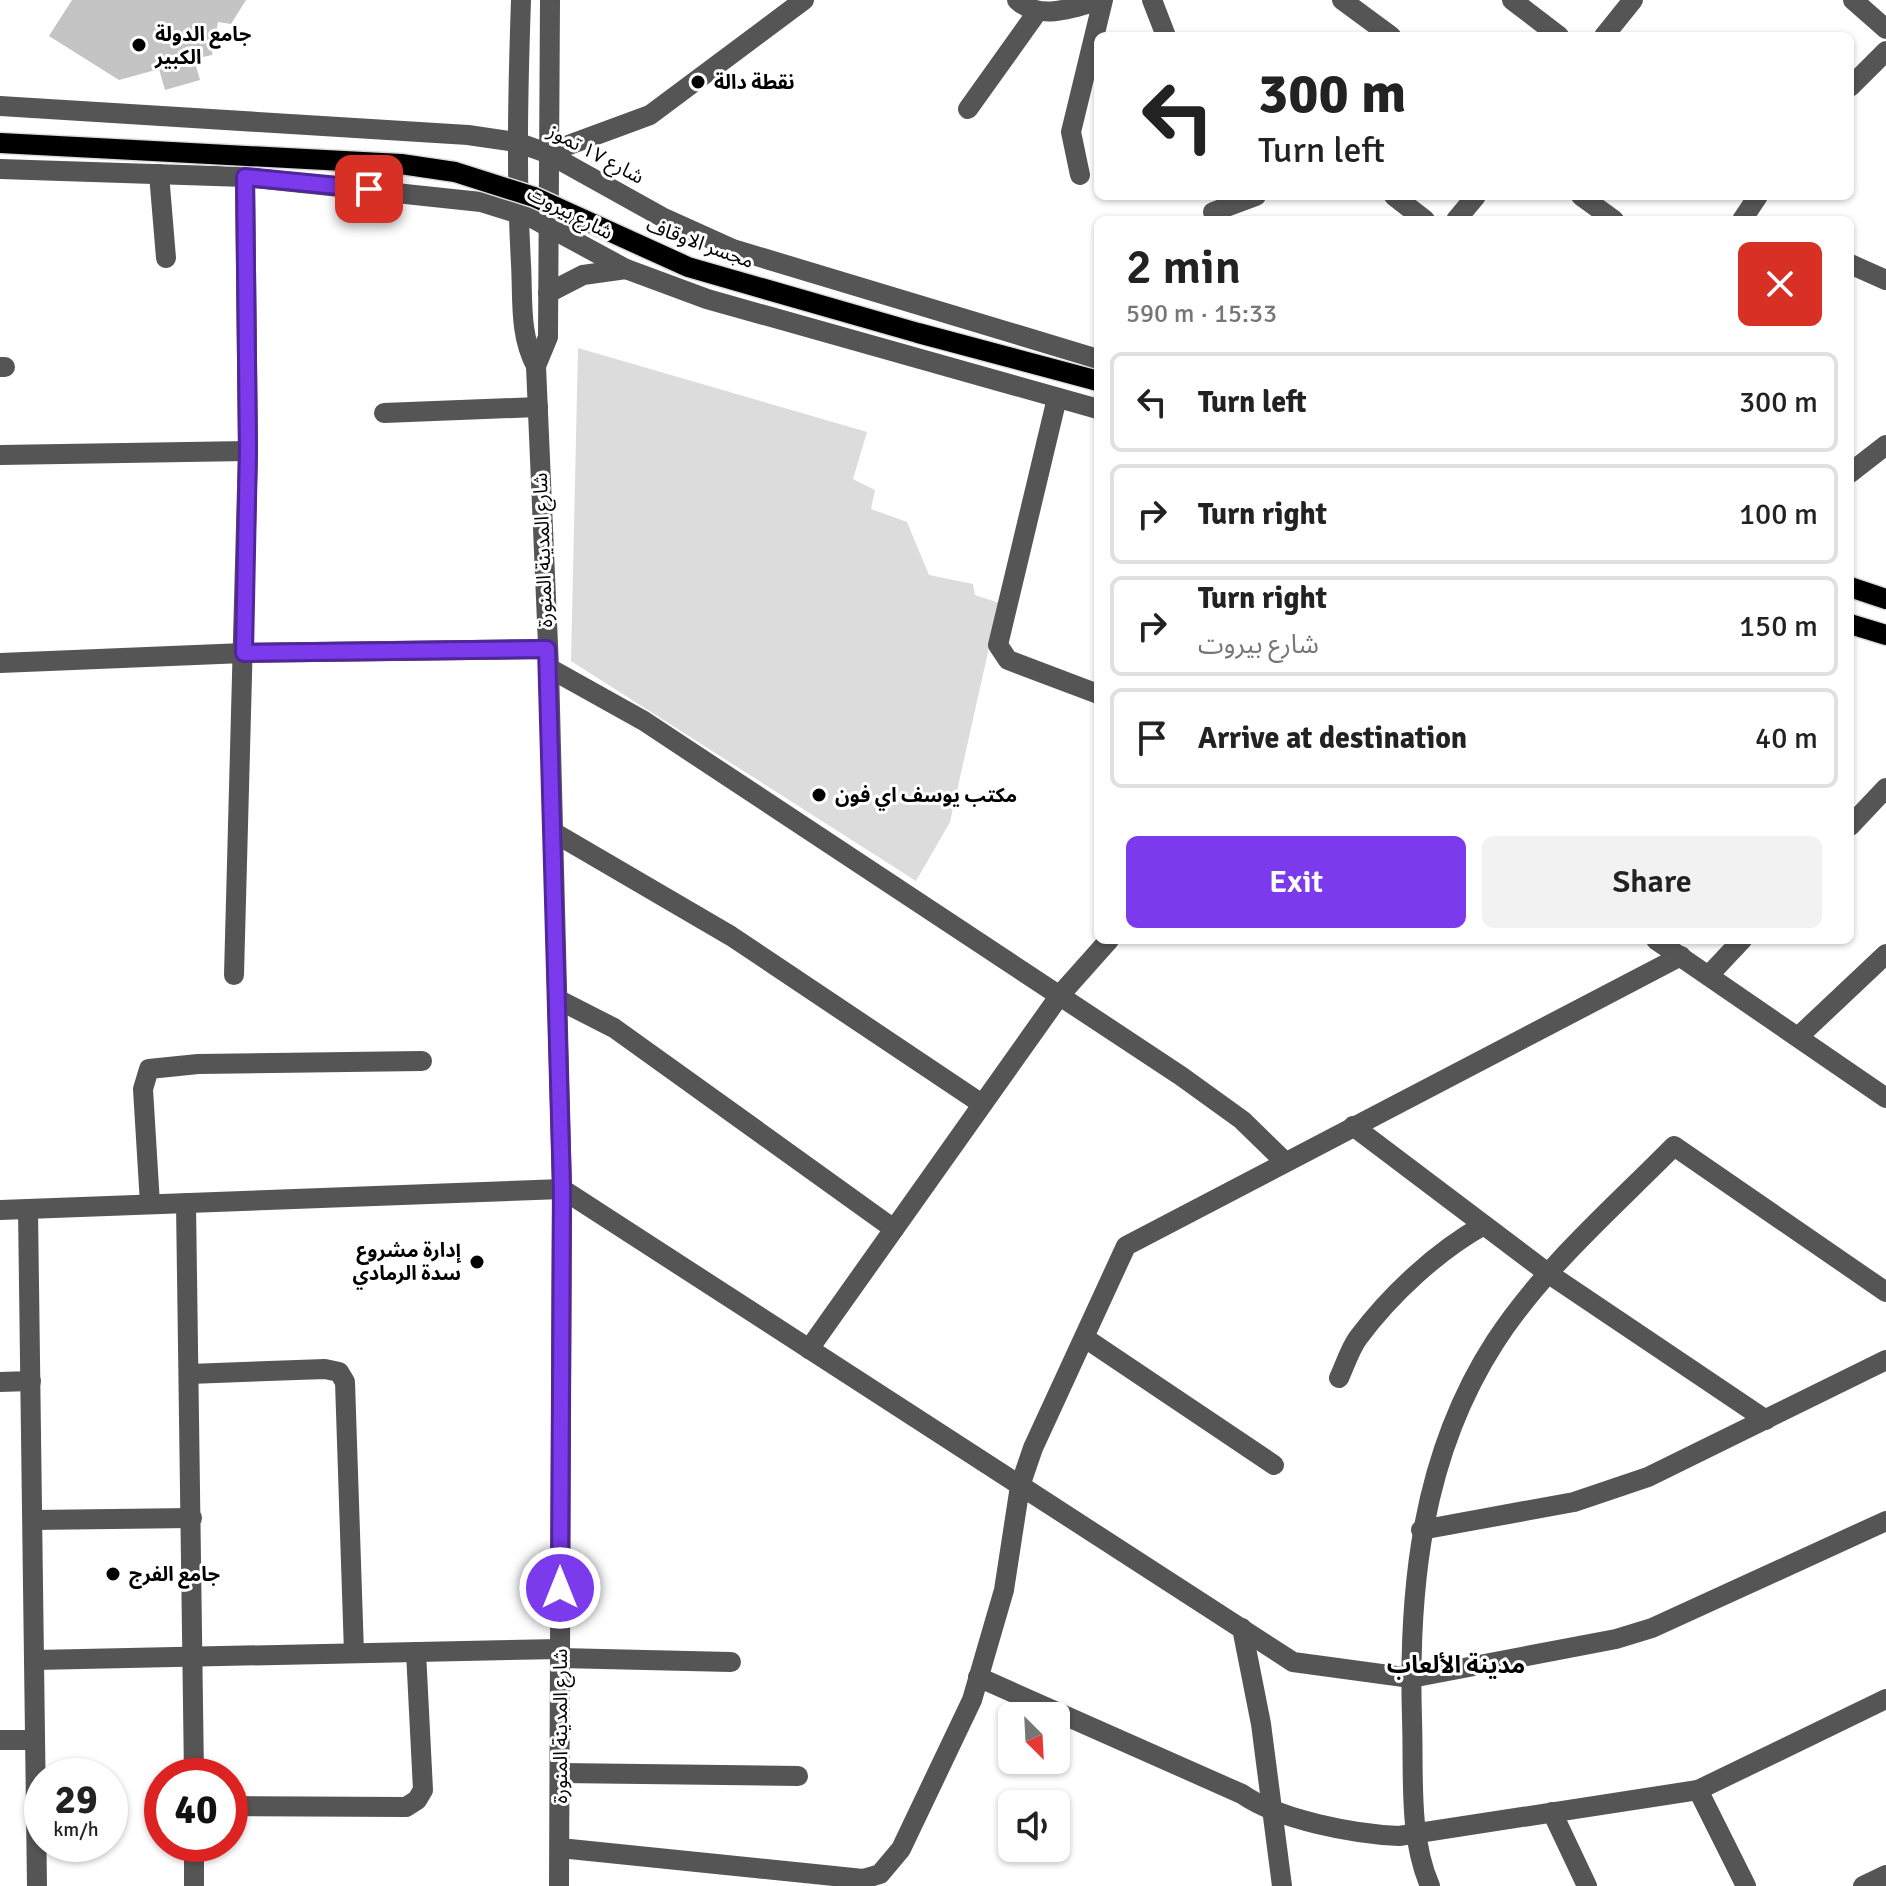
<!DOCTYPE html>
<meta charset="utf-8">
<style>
:root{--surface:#fff;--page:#f2f2f2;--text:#222;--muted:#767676;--line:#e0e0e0;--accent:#7c3aed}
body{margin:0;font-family:Signika,"Noto Sans Arabic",sans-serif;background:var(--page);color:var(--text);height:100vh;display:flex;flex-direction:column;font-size:30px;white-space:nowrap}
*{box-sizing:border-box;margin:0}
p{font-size:26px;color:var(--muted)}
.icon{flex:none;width:44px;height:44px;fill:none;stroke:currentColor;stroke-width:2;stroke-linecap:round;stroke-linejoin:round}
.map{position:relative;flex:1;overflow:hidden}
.details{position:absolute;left:1094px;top:216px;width:760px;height:728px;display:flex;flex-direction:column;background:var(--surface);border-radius:12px;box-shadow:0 2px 6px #0004}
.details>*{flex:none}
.top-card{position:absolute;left:1094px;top:32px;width:760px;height:168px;border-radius:12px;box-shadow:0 2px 6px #0004;background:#fff;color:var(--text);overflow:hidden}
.needle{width:52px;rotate:156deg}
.buttons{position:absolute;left:998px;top:1702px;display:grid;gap:16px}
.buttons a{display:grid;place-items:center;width:72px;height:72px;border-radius:12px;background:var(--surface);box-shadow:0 2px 6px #0004;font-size:40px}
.speed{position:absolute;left:24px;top:1758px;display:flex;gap:16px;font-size:40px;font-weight:700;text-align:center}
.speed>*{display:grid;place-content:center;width:104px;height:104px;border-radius:50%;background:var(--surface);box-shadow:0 2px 6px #0004;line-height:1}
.speed small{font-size:20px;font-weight:400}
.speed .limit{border:12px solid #d22;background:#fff;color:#111}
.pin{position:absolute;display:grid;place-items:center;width:68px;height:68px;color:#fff;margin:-34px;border-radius:16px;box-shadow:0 4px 12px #0006}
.me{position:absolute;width:88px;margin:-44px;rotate:0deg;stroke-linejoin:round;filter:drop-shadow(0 0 6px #0008)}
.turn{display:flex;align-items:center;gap:28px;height:168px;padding:0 32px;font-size:36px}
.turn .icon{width:104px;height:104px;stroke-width:2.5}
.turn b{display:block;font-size:56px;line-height:68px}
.round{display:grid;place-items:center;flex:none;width:84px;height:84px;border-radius:12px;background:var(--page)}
.head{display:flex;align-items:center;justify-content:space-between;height:136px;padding:0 32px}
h1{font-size:48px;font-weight:600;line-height:60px}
.button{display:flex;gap:16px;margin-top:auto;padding:16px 32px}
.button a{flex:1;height:92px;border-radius:12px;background:var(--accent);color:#fff;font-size:32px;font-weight:600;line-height:92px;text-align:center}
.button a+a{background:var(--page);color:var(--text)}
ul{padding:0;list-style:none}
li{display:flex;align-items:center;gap:24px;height:100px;margin:0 16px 12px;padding:0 16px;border:4px solid var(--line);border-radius:12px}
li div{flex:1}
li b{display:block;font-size:30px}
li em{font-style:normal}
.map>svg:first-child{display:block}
.green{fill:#dcdcdc}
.building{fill:#c4c4c4}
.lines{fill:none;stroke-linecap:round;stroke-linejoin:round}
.major-casing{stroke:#dbdbdb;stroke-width:23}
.minor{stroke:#555;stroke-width:20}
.major{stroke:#000;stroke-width:20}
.major-bridge-casing{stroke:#dbdbdb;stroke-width:23;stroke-linecap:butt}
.major-bridge{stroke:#000;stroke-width:20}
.route-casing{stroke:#51269a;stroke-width:20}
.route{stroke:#7c3aed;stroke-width:14}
.poi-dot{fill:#000;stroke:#fff;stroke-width:3}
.labels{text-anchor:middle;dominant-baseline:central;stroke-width:6;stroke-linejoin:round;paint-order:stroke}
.poi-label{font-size:20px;font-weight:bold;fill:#000;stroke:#fff;text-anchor:start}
.street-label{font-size:20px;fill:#000;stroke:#fff}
.quarter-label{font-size:24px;font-weight:bold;fill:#000;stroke:#fff}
</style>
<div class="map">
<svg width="1886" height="1886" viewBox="0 0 1886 1886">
<rect width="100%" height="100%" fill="#fff"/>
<path class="green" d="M578 348 867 432 853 479 875 490 871 509 907 522 929 575 973 584 975 595 999 603 950 822 916 881 571 661Z"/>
<path class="building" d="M72 0H246L231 24 218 22 212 55 194 59 200 80 165 90 159 69 119 80 49 36Z"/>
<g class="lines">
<defs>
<g id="major">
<path d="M0 143 134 150"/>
<path d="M918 333 1098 381"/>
<path d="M1850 587 1886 599"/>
<path d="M1850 624 1886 635"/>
</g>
</defs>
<use href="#major" class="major-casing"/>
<g class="minor">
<path d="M521 0C518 88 516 176 521 264 523 298 519 335 536 366L549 668 562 1189 559 1886"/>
<path d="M1017 0C1040 22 1074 7 1101 0"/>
<path d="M1152 0 1166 36"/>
<path d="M1342 0 1391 36"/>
<path d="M1512 0 1559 36"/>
<path d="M1853 0 1886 29"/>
<path d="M1604 36 1633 0"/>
<path d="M1850 87 1886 51"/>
<path d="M0 106 468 135 516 142 547 153 662 217 733 249 1098 359"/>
<path d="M968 109 1038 11"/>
<path d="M547 153 650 115 804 0"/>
<path d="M0 169 245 177 481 202 532 218 626 269 707 299 1098 409"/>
<path d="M159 174 166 258"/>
<path d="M1080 175 1071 132 1103 0"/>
<path d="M1394 196 1425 220"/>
<path d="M1581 196 1614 220"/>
<path d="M1213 212 1256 196"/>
<path d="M1456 220 1476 196"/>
<path d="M1742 220 1758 196"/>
<path d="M1850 264 1886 280"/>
<path d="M548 293 583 275 626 269"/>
<path d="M536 366 548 337 550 0"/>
<path d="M0 367H5"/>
<path d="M1057 398 998 645 1008 660 1098 694"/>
<path d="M384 413 538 407"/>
<path d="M0 455 248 451"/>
<path d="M1850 473 1886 445"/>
<path d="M0 663 244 653 547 649"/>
<path d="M549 668 644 721 1181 1076 1242 1120 1285 1162"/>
<path d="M1850 826 1886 788"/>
<path d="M553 832 731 936 982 1104"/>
<path d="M1656 940 1886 1098"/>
<path d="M234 975 248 451 245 177"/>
<path d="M1709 975 1742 940"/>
<path d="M557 999 614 1028 894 1229"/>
<path d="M1798 1037 1886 954"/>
<path d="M1353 1126 1549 1274 1766 1420"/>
<path d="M186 1203 194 1776"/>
<path d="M150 1204 143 1089 149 1069 198 1064 422 1061"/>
<path d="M28 1209 37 1886"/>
<path d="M0 1210 562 1189 1293 1662 1411 1678 1616 1639 1652 1628 1886 1521"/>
<path d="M1085 1338 1274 1465"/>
<path d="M809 1349 1060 995 1109 940"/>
<path d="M189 1374 325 1369 339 1372 345 1382 354 1653"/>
<path d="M1339 1378C1345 1365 1350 1349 1358 1338 1390 1295 1437 1251 1484 1225"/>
<path d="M0 1382 31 1381"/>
<path d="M33 1520 192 1518"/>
<path d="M1421 1530 1574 1502 1648 1477 1886 1360"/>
<path d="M1242 1628 1261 1724 1282 1886"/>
<path d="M560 1658 731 1662"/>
<path d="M35 1660 560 1649"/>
<path d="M978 1677 1242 1794C1279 1820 1354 1834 1399 1836L1698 1790 1886 1699"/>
<path d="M0 1740H33"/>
<path d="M560 1773 798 1776"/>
<path d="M1698 1790 1746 1886"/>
<path d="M230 1806 406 1807 417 1800 423 1790 416 1652"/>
<path d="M1552 1812 1587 1886"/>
<path d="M194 1844V1886"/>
<path d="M560 1848 863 1879 880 1874 901 1849 972 1700 1004 1590 1020 1486 1033 1448 1126 1246 1681 956"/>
<path d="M1430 1886C1408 1835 1414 1774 1412 1719 1408 1587 1422 1455 1495 1342 1543 1268 1613 1208 1674 1146L1886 1292"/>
<path d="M1863 1886 1886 1875"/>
</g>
<use href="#major" class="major"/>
<defs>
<path id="major-bridge" d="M134 150 401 164 455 172 534 197 688 267 918 333"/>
</defs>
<use href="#major-bridge" class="major-bridge-casing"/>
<use href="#major-bridge" class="major-bridge"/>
</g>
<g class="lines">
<defs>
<path id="route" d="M369 189 245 177 248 451 244 653 547 649 562 1189 560 1588"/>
</defs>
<use href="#route" class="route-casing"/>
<use href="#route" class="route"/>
</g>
<g class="poi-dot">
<circle cx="139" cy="45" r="8"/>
<circle cx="698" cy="82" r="8"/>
<circle cx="819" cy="795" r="8"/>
<circle cx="477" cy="1262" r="8"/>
<circle cx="113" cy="1574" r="8"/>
</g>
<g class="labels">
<g class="poi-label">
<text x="155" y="34">جامع الدولة<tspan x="155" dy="23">الكبير</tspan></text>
<text x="714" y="82">نقطة دالة</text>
<text x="835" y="795">مكتب يوسف اي فون</text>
<text x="461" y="1250" text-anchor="end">إدارة مشروع<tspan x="461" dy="23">سدة الرمادي</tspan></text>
<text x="129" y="1574">جامع الفرج</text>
</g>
<g class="street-label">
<text transform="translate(596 154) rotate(28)">شارع ١٧ تموز</text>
<text transform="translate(570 213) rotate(27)">شارع بيروت</text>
<text transform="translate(700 243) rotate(20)">مجسر الاوقاف</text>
<text transform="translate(543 550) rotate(-92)">شارع المدينة المنورة</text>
<text transform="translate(560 1726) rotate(-90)">شارع المدينة المنورة</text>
</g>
<g class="quarter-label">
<text x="1456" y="1665">مدينة الألعاب</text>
</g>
</g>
</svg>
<div class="buttons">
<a><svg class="needle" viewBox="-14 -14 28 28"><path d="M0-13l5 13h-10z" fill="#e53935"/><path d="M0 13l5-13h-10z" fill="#767676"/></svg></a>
<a><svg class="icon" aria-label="sound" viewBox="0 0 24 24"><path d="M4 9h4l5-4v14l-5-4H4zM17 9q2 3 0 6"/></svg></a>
</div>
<div class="speed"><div>29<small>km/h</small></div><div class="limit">40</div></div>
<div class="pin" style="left:369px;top:189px;background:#d93025"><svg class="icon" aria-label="arrive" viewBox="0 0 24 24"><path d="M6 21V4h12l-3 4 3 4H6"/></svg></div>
<svg class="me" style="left:560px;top:1588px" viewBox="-20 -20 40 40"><circle r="17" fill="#7c3aed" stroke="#fff" stroke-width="3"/><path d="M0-11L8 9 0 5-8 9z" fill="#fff"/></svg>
<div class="top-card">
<div class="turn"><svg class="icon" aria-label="left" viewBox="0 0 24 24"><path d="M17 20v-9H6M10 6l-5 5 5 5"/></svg><div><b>300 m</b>Turn left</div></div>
</div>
<section class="details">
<div class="head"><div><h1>2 min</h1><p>590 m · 15:33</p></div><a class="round" style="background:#d93025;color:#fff"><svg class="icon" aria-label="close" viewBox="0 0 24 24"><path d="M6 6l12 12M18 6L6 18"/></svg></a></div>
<ul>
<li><svg class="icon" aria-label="left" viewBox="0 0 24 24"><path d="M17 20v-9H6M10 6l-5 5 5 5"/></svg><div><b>Turn left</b></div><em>300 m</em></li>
<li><svg class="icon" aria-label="right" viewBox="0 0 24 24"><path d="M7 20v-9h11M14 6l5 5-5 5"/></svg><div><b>Turn right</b></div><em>100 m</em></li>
<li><svg class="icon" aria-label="right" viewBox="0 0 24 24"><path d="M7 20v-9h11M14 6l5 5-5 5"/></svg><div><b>Turn right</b><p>شارع بيروت</p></div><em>150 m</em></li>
<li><svg class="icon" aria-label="arrive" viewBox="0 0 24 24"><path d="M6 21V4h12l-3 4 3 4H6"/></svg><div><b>Arrive at destination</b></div><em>40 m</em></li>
</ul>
<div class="button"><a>Exit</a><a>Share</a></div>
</section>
</div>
